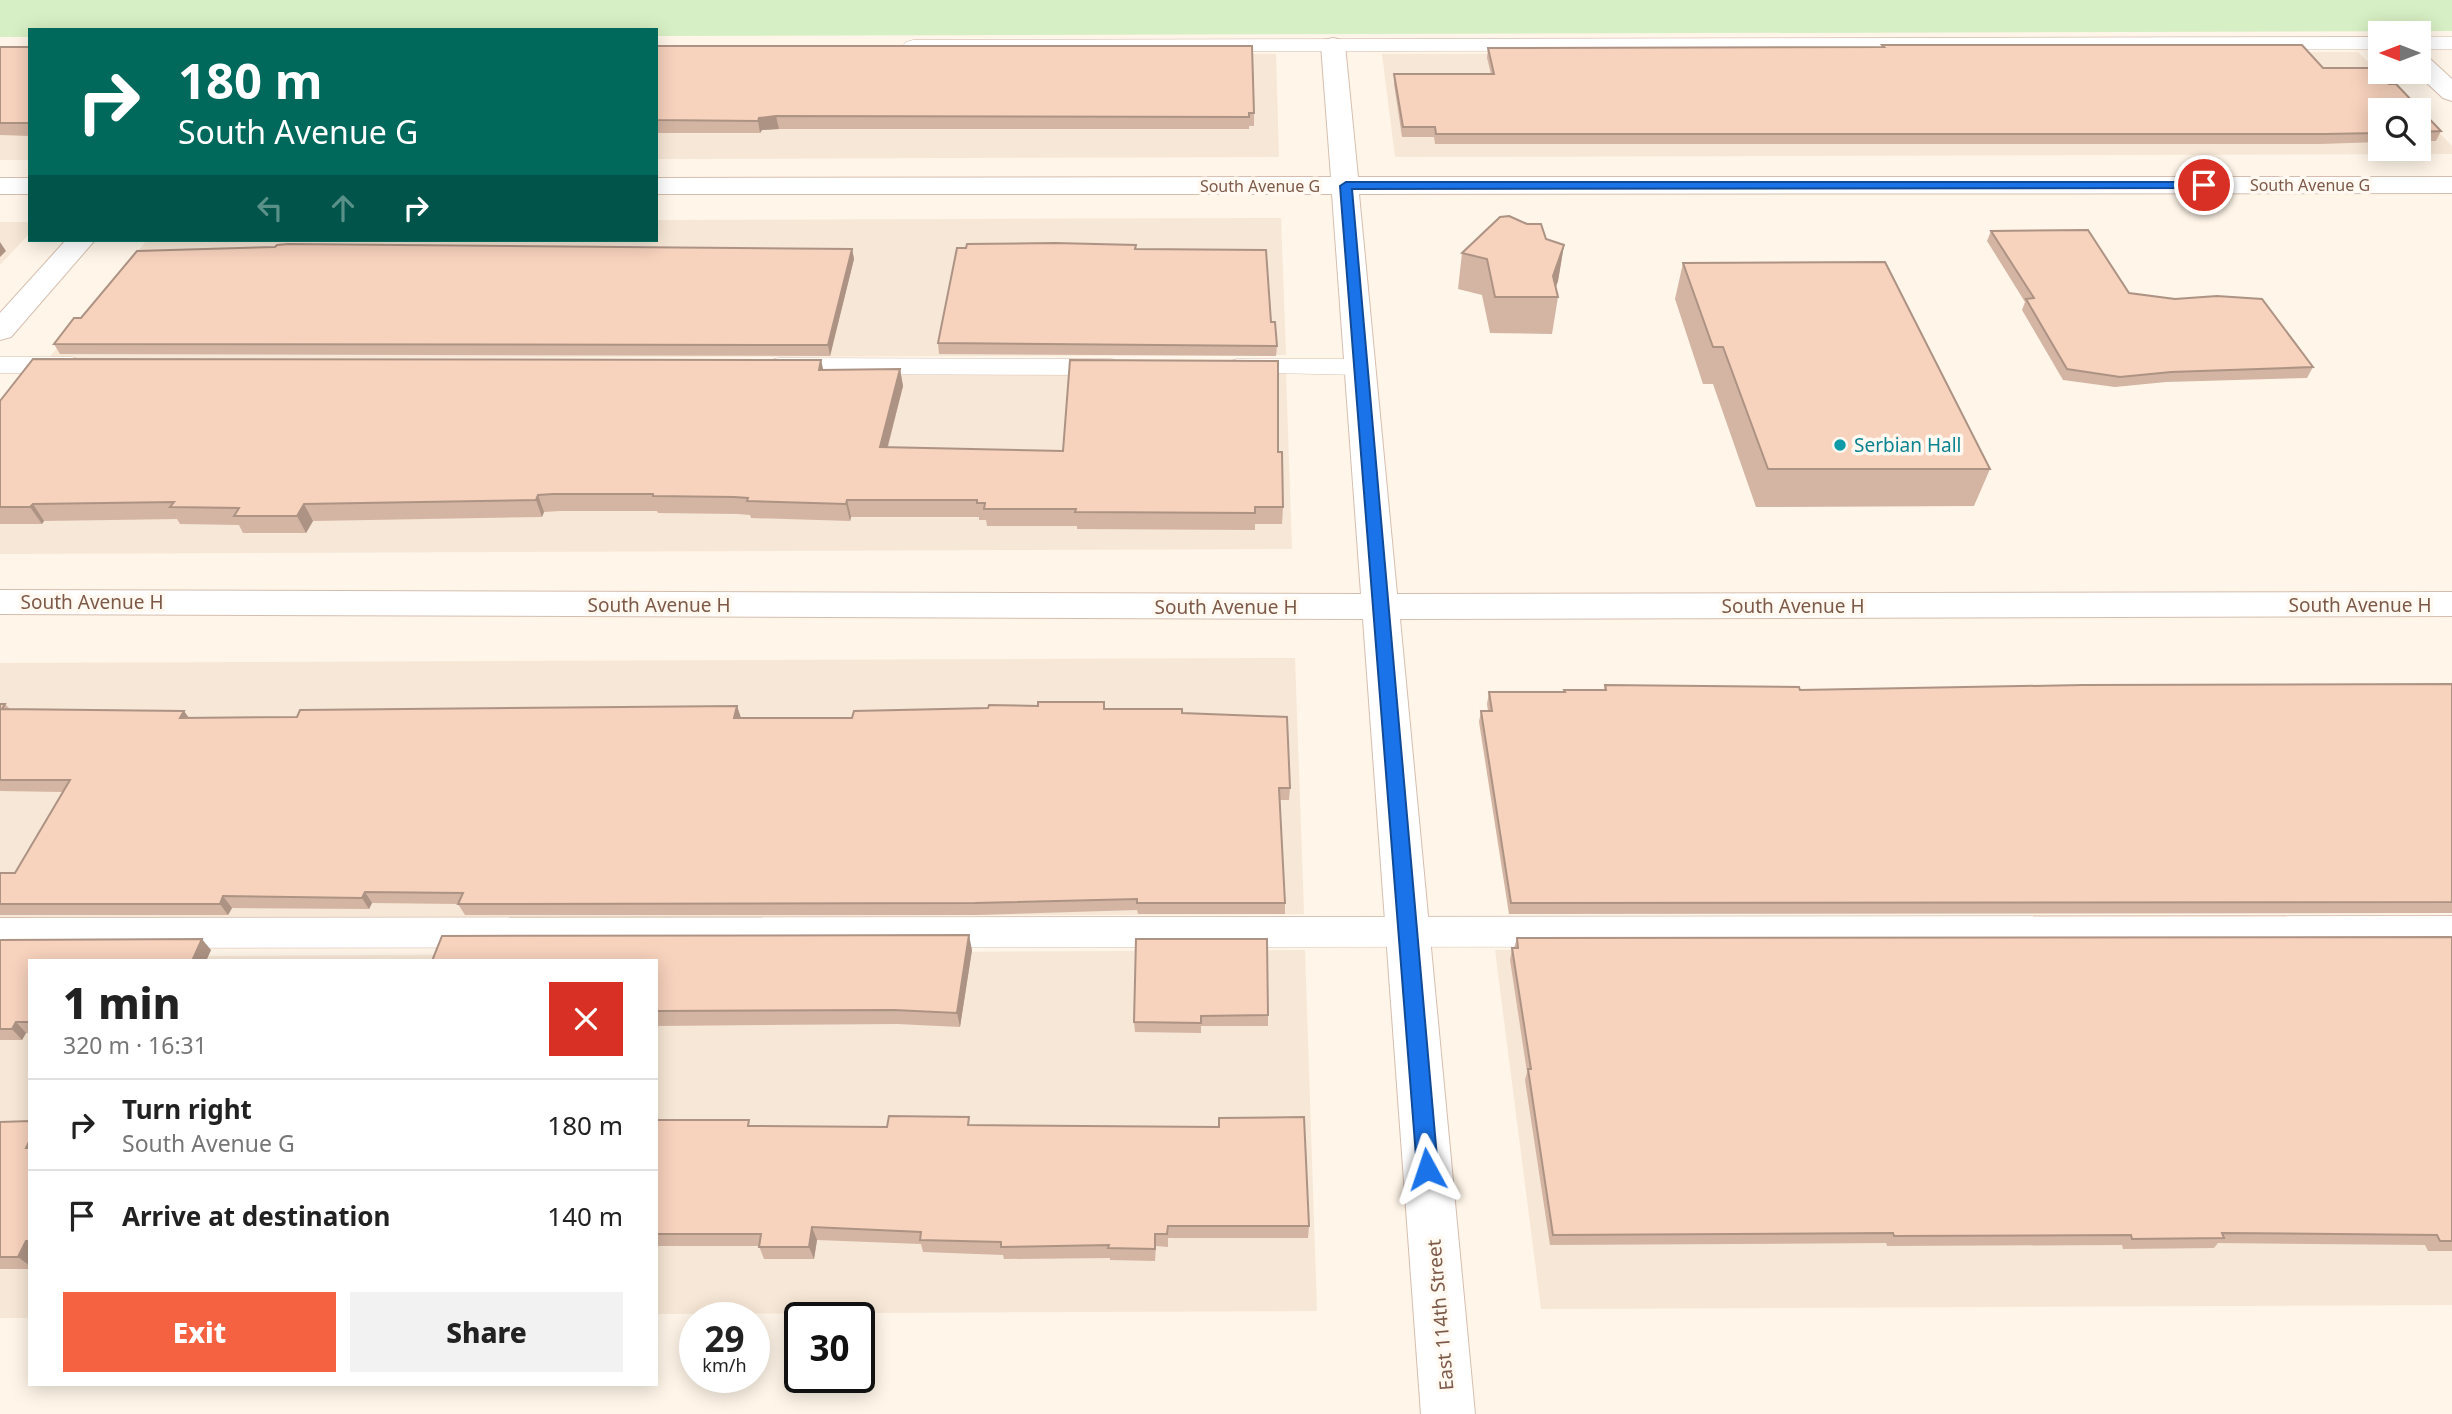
<!DOCTYPE html>
<meta charset="utf-8">
<style>
:root{--surface:#fff;--page:#f2f2f2;--text:#222;--muted:#767676;--line:#e0e0e0;--accent:#f56241}
body{margin:0;font-family:"Noto Sans",sans-serif;background:var(--page);color:var(--text);height:100vh;display:flex;flex-direction:column;font-size:26px;white-space:nowrap}
*{box-sizing:border-box;margin:0}
p{font-size:23px;color:var(--muted)}
.icon{flex:none;width:38px;height:38px;fill:none;stroke:currentColor;stroke-width:2;stroke-linecap:round;stroke-linejoin:round}
.map{position:relative;flex:1;overflow:hidden}
.panel{position:absolute;left:28px;top:959px;width:630px;height:427px;display:flex;flex-direction:column;background:var(--surface);border-radius:0px;box-shadow:0 4px 18px #0003}
.panel>*{flex:none}
.hud{position:absolute;left:28px;top:28px;width:630px;height:214px;border-radius:0px;box-shadow:0 4px 18px #0003;background:#00695c;color:#fff;overflow:hidden}
.needle{width:46px;rotate:270deg}
.fabs{position:absolute;left:2368px;top:21px;display:grid;gap:14px}
.fabs a{display:grid;place-items:center;width:63px;height:63px;border-radius:0px;background:var(--surface);box-shadow:0 4px 18px #0003;font-size:35px}
.speed{position:absolute;left:679px;top:1302px;display:flex;gap:14px;font-size:35px;font-weight:700;text-align:center}
.speed>*{display:grid;place-content:center;width:91px;height:91px;border-radius:50%;background:var(--surface);box-shadow:0 4px 18px #0003;line-height:1}
.speed small{font-size:18px;font-weight:400}
.speed .limit{border:4px solid #111;border-radius:10px;background:#fff;color:#111}
.pin{position:absolute;display:grid;place-items:center;width:60px;height:60px;color:#fff;margin:-30px;border:4px solid #fff;border-radius:50%;box-shadow:0 2px 7px #0007}
.me{position:absolute;width:77px;margin:-38px;rotate:355deg;stroke-linejoin:round;filter:drop-shadow(0 0 5px #0008)}
.turn{display:flex;align-items:center;gap:24px;height:147px;padding:0 35px;font-size:32px}
.turn .icon{width:91px;height:91px;stroke-width:2.5}
.turn b{display:block;font-size:49px;line-height:60px}
.lanes{display:flex;align-items:center;height:66px;padding:0 35px;background:#0003;justify-content:center;gap:35px;direction:ltr}
.lanes .off{opacity:.35}
.round{display:grid;place-items:center;flex:none;width:74px;height:74px;border-radius:0px;background:var(--page)}
.headline{display:flex;align-items:center;justify-content:space-between;height:119px;padding:0 35px}
h1{font-size:42px;font-weight:800;line-height:52px}
.action{display:flex;gap:14px;margin-top:auto;padding:14px 35px}
.action a{flex:1;height:80px;border-radius:0px;background:var(--accent);color:#fff;font-size:28px;font-weight:800;line-height:80px;text-align:center}
.action a+a{background:var(--page);color:var(--text)}
ul{padding:0;list-style:none}
li{display:flex;align-items:center;gap:21px;height:91px;padding:0 35px;border-top:2px solid var(--line)}
li div{flex:1}
li b{display:block;font-size:26px}
li em{font-style:normal}
.map>svg:first-child{display:block}
.residential{fill:#f7e7d6}
.green{fill:#d7efc4}
.lines{fill:none;stroke-linecap:round;stroke-linejoin:round}
.service-casing{stroke:#d5beaf;stroke-width:1}
.minor-casing{stroke:#d5beaf;stroke-width:2}
.service{fill:#fff;fill-rule:evenodd}
.minor{fill:#fff;fill-rule:evenodd}
.wall{fill:#d4b5a3}
.shaded-wall{fill:#ad9384}
.building{fill:#f7d2bd;stroke:#ad9384;stroke-width:2}
.route{fill:#1a73e8;stroke:#114b97;stroke-width:2}
.culture-dot{fill:#0f9aa8;stroke:#fff9f1;stroke-width:2.5}
.labels{text-anchor:middle;dominant-baseline:central;stroke-width:7;stroke-linejoin:round;paint-order:stroke}
.far-street-label{font-size:16px;fill:#7d5948;stroke:#fff9f1}
.culture-label{font-size:19px;fill:#0d838f;stroke:#fff9f1;text-anchor:start}
.street-label{font-size:19px;fill:#7d5948;stroke:#fff9f1}
</style>
<div class="map">
<svg width="2452" height="1414" viewBox="0 0 2452 1414">
<rect width="100%" height="100%" fill="#fff5e8"/>
<g class="residential">
<path d="M2358 52 2417 110H2380V149H2418L2419 112 2452 146V154L1395 157 1382 54Z"/>
<path d="M1276 54 1279 157 656 159V55Z"/>
<rect x="0" y="55" width="30" height="105"/>
<path d="M1281 218 1286 355 48 359 147 240H656V220Z"/>
<path d="M0 222H30V233L0 265Z"/>
<path d="M1286 373 1292 549 0 554V417L32 378Z"/>
<path d="M1295 658 1304 914 0 920V663Z"/>
<path d="M2452 946V1305L1541 1309 1495 950Z"/>
<path d="M1305 950 1317 1311 656 1314V961H30V1318H0V957Z"/>
</g>
<path class="green" d="M0 0H2452V31L656 36V30H30V37H0Z"/>
<g class="lines">
<defs>
<g id="service">
<path d="M2380 37V49L913 52 906 50 903 46 906 42 913 40Z"/>
<rect x="2418" y="37" width="34" height="12"/>
<path d="M0 357H72L81 360 85 365 81 370 72 373H0Z"/>
<path d="M778 358 1112 359 1121 362 1125 367 1121 372 1112 375 778 374 769 371 765 366 769 361Z"/>
<path d="M1237 359H1361L1370 362 1374 367 1370 372 1361 375 1228 372 1224 367 1228 362Z"/>
<path d="M2452 916V946L0 948V918Z"/>
</g>
<g id="minor">
<path d="M1333 38 1342 40 1345 45 1358 177H2452V193L1359 194 1397 594 2452 592V616L1400 619 1475 1414H1421L1363 619 0 614V590L1361 594 1332 194H656V178L1331 177 1321 45 1324 40Z"/>
<path d="M2418 54 2427 56 2452 79V101L2443 98 2415 72H2418Z"/>
<rect x="0" y="178" width="30" height="16"/>
<path d="M66 240H95L11 337 0 340V313Z"/>
</g>
</defs>
<use href="#service" class="service-casing"/>
<use href="#minor" class="minor-casing"/>
<use href="#service" class="service"/>
<use href="#minor" class="minor"/>
</g>
<g class="wall">
<path d="M1882 45H2302L2323 68H2372L2389 84H2396L2441 131 2436 141H2418V110H2380V142L2320 144H1435L1434 137H1402L1394 84V74H1491L1487 58 1488 48 1882 47Z"/>
<path d="M656 46 1254 113V126H1249V129H779L762 130 760 133H656Z"/>
<path d="M0 47H30V136L0 135Z"/>
<path d="M1991 231 2129 293 2313 367 2307 378 2166 382 2115 387 2063 380 2022 310 2025 302 1987 241Z"/>
<path d="M1546 239 1564 245 1558 281 1556 287 1558 297 1552 334 1490 333 1482 295 1458 289 1462 253Z"/>
<path d="M852 249 854 259 830 356 60 354 54 344 81 318Z"/>
<path d="M1136 249 1271 322 1277 346 1276 356 939 354 938 343Z"/>
<path d="M1683 263 1990 469 1974 506 1756 507 1713 384H1703L1675 299Z"/>
<path d="M900 369 903 386 888 447 1063 451 1278 452 1283 507 1282 524H1255V530L1077 529V526H987L986 520H979V517H851L850 521 751 518 750 515 738 514 658 513 657 511H560L544 512 542 517 313 521 306 533H243L239 525 180 524 177 519 44 521 42 524H0V401L823 370Z"/>
<path d="M2452 684V913L1509 914 1479 722 1481 711H1488L1487 704 1489 692H1564V690H1604L1605 685 1800 690Z"/>
<path d="M0 704H5L10 709 189 718 297 717 737 706 741 718H852L1104 709 1182 713 1290 788 1289 800H1280L1285 903V914H1138L1137 910 977 915H465L458 904 372 903 369 909 232 908 228 915H0V873H15L63 792 0 791Z"/>
<path d="M2452 937V1251H2428L2425 1245 2218 1243 2214 1248 2123 1249 2122 1245 1887 1246 1886 1243 1550 1245 1525 1080 1527 1072 1510 960 1512 948H1514L1517 938Z"/>
<path d="M1136 939 1268 1015V1026H1201V1033L1135 1032 1134 1022Z"/>
<path d="M0 940 211 950 206 961H30V1033H26L22 1040H0Z"/>
<path d="M972 950 960 1027 897 1024 656 1026V961Z"/>
<path d="M656 1120 752 1126 887 1127 971 1125 1309 1226 1308 1238H1168V1247L1156 1246 1155 1261 1110 1260V1258L1004 1259 1003 1255 923 1252 921 1244 817 1240 814 1259H764L759 1246H656Z"/>
<path d="M30 1121V1269H0V1122Z"/>
</g>
<g class="shaded-wall">
<path d="M776 116 779 129 762 130 760 133 758 121 759 118Z"/>
<path d="M0 242 6 251 0 257Z"/>
<path d="M1564 245 1558 281 1552 297 1553 276Z"/>
<path d="M852 249 854 259 830 356 828 345Z"/>
<path d="M821 360 825 377 819 370Z"/>
<path d="M900 369 903 386 883 464 880 447Z"/>
<path d="M538 495 544 512 542 517 536 500Z"/>
<path d="M847 500 851 517 850 521 846 504Z"/>
<path d="M33 504 44 521 42 524 30 507Z"/>
<path d="M304 504 313 521 306 533 297 516Z"/>
<path d="M737 706 741 718H734Z"/>
<path d="M184 711 192 722 180 718Z"/>
<path d="M365 892 372 903 369 909 362 898Z"/>
<path d="M223 896 232 908 228 915 220 904Z"/>
<path d="M969 935 972 950 960 1027 957 1013Z"/>
<path d="M202 939 211 950 206 961H192Z"/>
<path d="M16 1022 26 1033 22 1040 12 1029Z"/>
<path d="M812 1227 817 1240 814 1259 809 1247Z"/>
<path d="M26 1241 30 1243V1266L18 1257Z"/>
</g>
<g class="building">
<path d="M1882 45H2302L2323 68H2372L2389 84H2396L2441 131 2418 132V110H2380V133L2325 134H1436L1435 127H1403L1394 74H1494L1488 48 1884 47Z"/>
<path d="M656 46H1252L1254 113H1249V117L776 116 759 118 758 121 656 120Z"/>
<rect x="0" y="47" width="30" height="76"/>
<path d="M1509 216 1527 224H1541L1546 239 1564 245 1553 276 1558 297H1495L1487 259 1462 253 1500 217Z"/>
<path d="M2088 230 2129 293 2175 299 2217 296 2262 299 2313 367 2171 372 2120 377 2067 369 2026 299 2034 298 1991 231Z"/>
<path d="M1055 243 1136 245 1135 249 1266 250 1271 322H1275L1277 346 938 343 957 248H966L967 244Z"/>
<path d="M288 244 852 249 828 345 54 344 74 318H81L137 251 275 247 277 245Z"/>
<path d="M1885 262 1990 469H1768L1723 347H1713L1683 263Z"/>
<path d="M33 359 821 360 819 370 900 369 880 447 1063 451 1070 360 1278 361V452H1282L1283 507H1255V513L1075 512 1076 509H984L985 503H977V500H847L846 504 747 501 748 498 734 497 653 496V494H553L538 495 536 500 304 504 297 516H234L239 508 170 507 174 502 33 504 30 507H0V401Z"/>
<path d="M2452 684V902L1511 903 1481 711H1492L1489 692H1565L1564 690H1606L1605 685 1799 687 1800 690 2083 685Z"/>
<path d="M1038 702H1104V709H1182V713L1287 717 1290 788H1279L1285 903H1137V899L975 903 458 904 463 893 365 892 362 898 223 896 220 904H0V873H15L70 780H0V704H5L2 709 184 711 180 718 297 717 300 710 737 706 734 718H852L854 711 988 708 989 705 1038 706Z"/>
<path d="M969 935 957 1013 894 1010 656 1011V961H432L442 936Z"/>
<path d="M2452 937V1241H2440L2437 1235 2222 1233 2224 1238 2132 1239 2131 1235 1894 1236 1893 1233 1553 1235 1528 1069H1531L1512 948H1518L1517 938Z"/>
<path d="M202 939 192 961H30V1022H16L12 1029H0V940Z"/>
<path d="M1136 939H1267L1268 1015 1201 1016V1023L1134 1022Z"/>
<path d="M889 1116 969 1117 968 1125 1219 1127V1118L1304 1117 1309 1226H1168L1167 1234H1155V1249L1108 1248 1109 1245 1001 1247V1242L920 1240 921 1232 812 1227 809 1247H759L761 1234H656V1120H749L748 1126 887 1127Z"/>
<path d="M30 1121V1140L26 1148H30V1241H26L18 1257H0V1122Z"/>
</g>
<path class="route" d="M1346 182H2204L2209 185 2204 188 1352 189 1438 1169 1435 1175 1427 1178 1420 1175 1417 1169 1340 186Z"/>
<circle class="culture-dot" cx="1840" cy="445" r="7"/>
<g class="labels">
<g class="far-street-label">
<text x="2310" y="185">South Avenue G</text>
<text x="1260" y="186">South Avenue G</text>
</g>
<g class="culture-label">
<text x="1854" y="445">Serbian Hall</text>
</g>
<g class="street-label">
<text x="92" y="602">South Avenue H</text>
<text x="659" y="605">South Avenue H</text>
<text x="2360" y="605">South Avenue H</text>
<text x="1793" y="606">South Avenue H</text>
<text x="1226" y="607">South Avenue H</text>
<text transform="translate(1440 1315) rotate(-95)">East 114th Street</text>
</g>
</g>
</svg>
<div class="fabs">
<a><svg class="needle" viewBox="-14 -14 28 28"><path d="M0-13l5 13h-10z" fill="#e53935"/><path d="M0 13l5-13h-10z" fill="#767676"/></svg></a>
<a><svg class="icon" aria-label="search" viewBox="0 0 24 24"><circle cx="10" cy="10" r="6"/><path d="M15 15l6 6"/></svg></a>
</div>
<div class="speed"><div>29<small>km/h</small></div><div class="limit">30</div></div>
<div class="pin" style="left:2204px;top:185px;background:#d93025"><svg class="icon" aria-label="arrive" viewBox="0 0 24 24"><path d="M6 21V4h12l-3 4 3 4H6"/></svg></div>
<svg class="me" style="left:1427px;top:1169px" viewBox="-20 -20 40 40"><path d="M0-17L14 15 0 8-14 15z" fill="#1a73e8" stroke="#fff" stroke-width="4"/></svg>
<div class="hud">
<div class="turn"><svg class="icon" aria-label="right" viewBox="0 0 24 24"><path d="M7 20v-9h11M14 6l5 5-5 5"/></svg><div><b>180 m</b>South Avenue G</div></div>
<div class="lanes"><svg class="icon off" aria-label="left" viewBox="0 0 24 24"><path d="M17 20v-9H6M10 6l-5 5 5 5"/></svg><svg class="icon off" aria-label="ahead" viewBox="0 0 24 24"><path d="M12 20V5M6 11l6-6 6 6"/></svg><svg class="icon" aria-label="right" viewBox="0 0 24 24"><path d="M7 20v-9h11M14 6l5 5-5 5"/></svg></div>
</div>
<section class="panel">
<div class="headline"><div><h1>1 min</h1><p>320 m · 16:31</p></div><a class="round" style="background:#d93025;color:#fff"><svg class="icon" aria-label="close" viewBox="0 0 24 24"><path d="M6 6l12 12M18 6L6 18"/></svg></a></div>
<ul>
<li><svg class="icon" aria-label="right" viewBox="0 0 24 24"><path d="M7 20v-9h11M14 6l5 5-5 5"/></svg><div><b>Turn right</b><p>South Avenue G</p></div><em>180 m</em></li>
<li><svg class="icon" aria-label="arrive" viewBox="0 0 24 24"><path d="M6 21V4h12l-3 4 3 4H6"/></svg><div><b>Arrive at destination</b></div><em>140 m</em></li>
</ul>
<div class="action"><a>Exit</a><a>Share</a></div>
</section>
</div>
